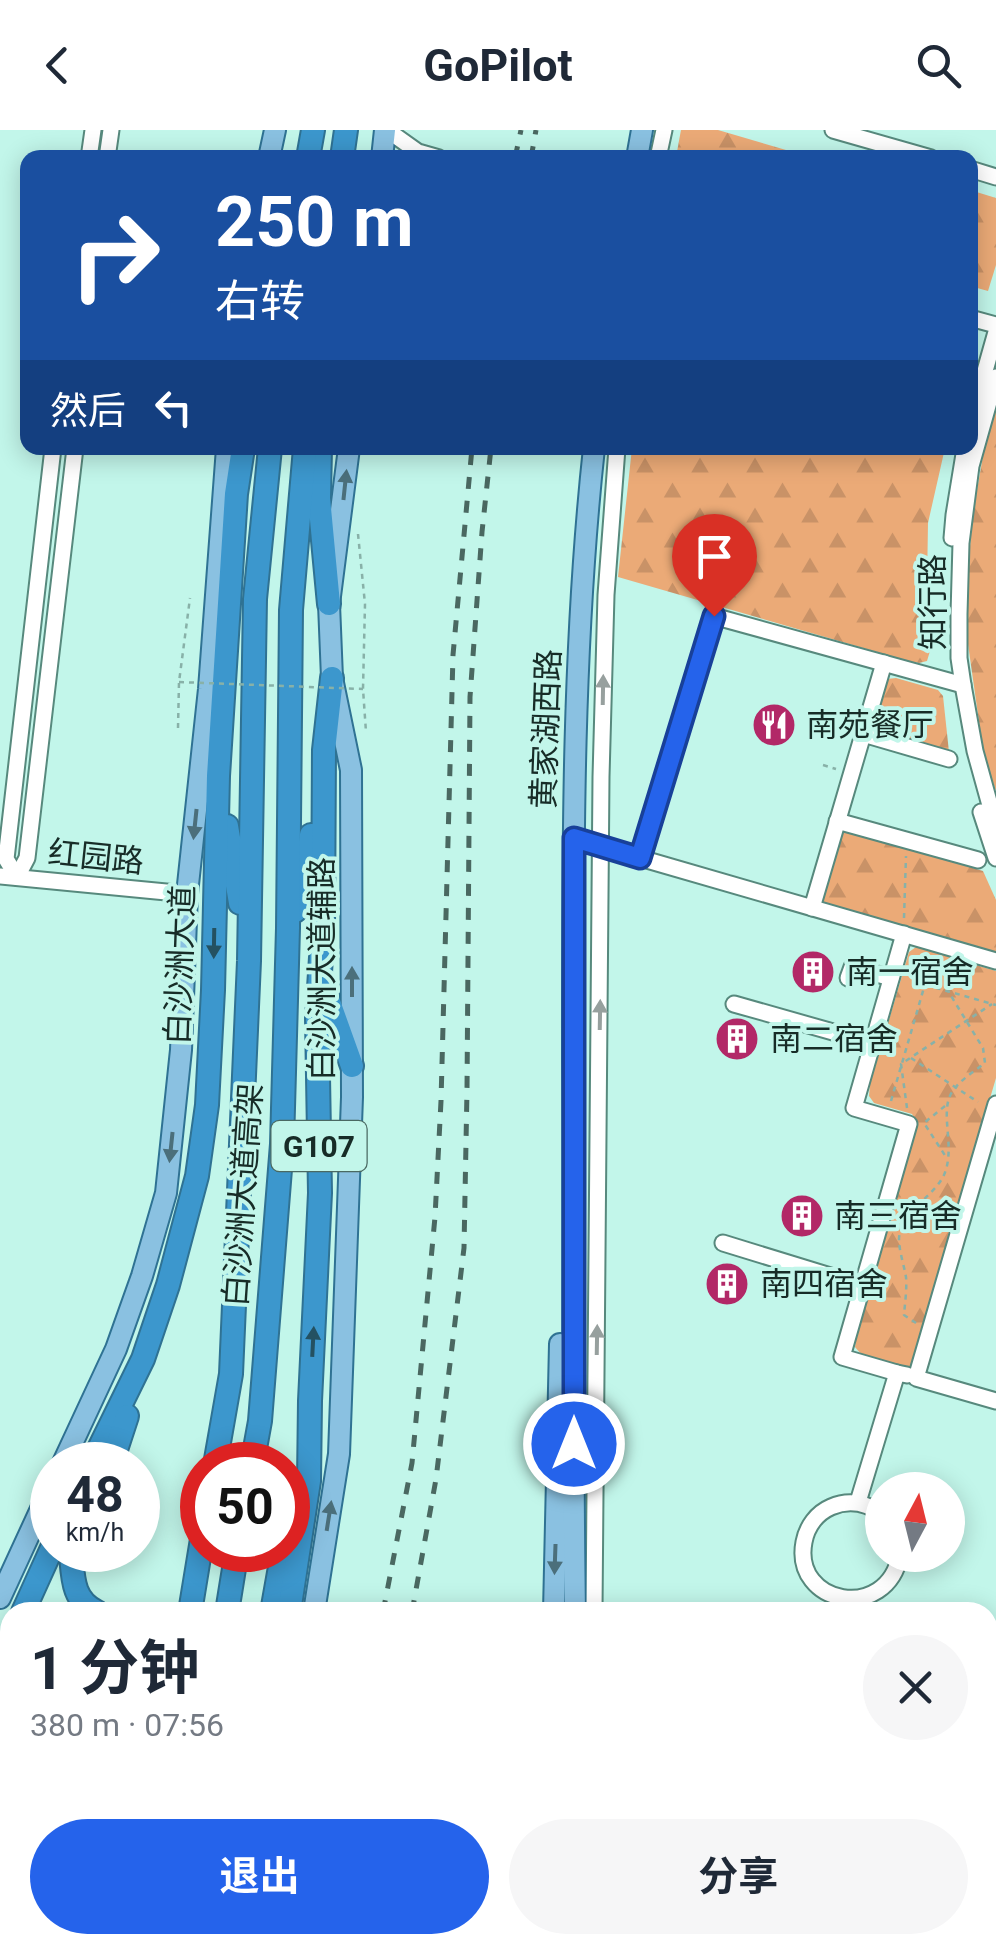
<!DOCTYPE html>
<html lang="zh">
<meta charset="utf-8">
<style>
:root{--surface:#fff;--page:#f6f6f7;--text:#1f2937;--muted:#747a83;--accent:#2563eb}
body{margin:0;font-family:Roboto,"Noto Sans SC",sans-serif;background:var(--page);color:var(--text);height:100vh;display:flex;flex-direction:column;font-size:38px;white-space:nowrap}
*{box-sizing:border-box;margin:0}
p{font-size:32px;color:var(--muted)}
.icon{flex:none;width:55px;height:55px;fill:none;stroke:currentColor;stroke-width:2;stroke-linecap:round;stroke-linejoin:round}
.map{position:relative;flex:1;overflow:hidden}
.panel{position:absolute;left:0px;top:1472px;width:998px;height:352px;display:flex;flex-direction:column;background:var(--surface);border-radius:30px 30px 0 0;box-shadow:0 5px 25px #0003}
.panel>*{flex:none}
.top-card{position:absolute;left:20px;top:20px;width:958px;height:305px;border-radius:20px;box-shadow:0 5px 25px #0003;background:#1a4fa0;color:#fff;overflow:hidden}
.needle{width:65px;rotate:7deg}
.controls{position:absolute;left:865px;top:1342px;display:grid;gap:20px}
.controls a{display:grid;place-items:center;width:100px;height:100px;border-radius:50%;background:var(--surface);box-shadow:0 5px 25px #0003;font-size:50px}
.speed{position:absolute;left:30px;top:1312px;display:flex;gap:20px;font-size:50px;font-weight:700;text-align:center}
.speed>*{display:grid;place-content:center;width:130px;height:130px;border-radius:50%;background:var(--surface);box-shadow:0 5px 25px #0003;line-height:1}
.speed small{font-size:25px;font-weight:400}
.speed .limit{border:15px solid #d22;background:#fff;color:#111}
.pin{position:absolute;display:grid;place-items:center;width:85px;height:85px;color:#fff;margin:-102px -42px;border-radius:50% 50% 50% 0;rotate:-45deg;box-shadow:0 0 10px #0007}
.pin .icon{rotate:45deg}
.me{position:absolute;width:110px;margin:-55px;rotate:0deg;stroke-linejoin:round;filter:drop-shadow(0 0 8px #0008)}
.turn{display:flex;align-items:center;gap:35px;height:210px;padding:0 30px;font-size:45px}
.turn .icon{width:130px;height:130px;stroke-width:2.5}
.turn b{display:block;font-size:70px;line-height:85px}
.then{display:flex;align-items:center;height:95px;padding:0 30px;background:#0003;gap:20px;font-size:38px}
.round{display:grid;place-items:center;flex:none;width:105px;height:105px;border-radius:52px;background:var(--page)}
.overview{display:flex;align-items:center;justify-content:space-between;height:170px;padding:0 30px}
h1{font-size:60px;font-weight:700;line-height:75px}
.action{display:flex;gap:20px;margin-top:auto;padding:20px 30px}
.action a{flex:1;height:115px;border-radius:60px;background:var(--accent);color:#fff;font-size:40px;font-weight:700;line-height:115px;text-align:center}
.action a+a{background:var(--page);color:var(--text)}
header{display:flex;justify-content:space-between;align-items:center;height:130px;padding:0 30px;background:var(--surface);font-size:45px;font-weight:700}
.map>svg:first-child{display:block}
.forest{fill:url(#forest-firs)}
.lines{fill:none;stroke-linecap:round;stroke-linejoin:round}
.minor-casing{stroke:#57897d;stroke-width:19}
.major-casing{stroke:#2f7293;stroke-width:24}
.highway-casing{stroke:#2f7293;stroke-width:26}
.path{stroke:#88b1a8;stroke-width:2.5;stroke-dasharray:5 5;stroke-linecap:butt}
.minor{stroke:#fff;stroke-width:15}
.major{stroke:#8ac1e1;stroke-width:20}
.highway{stroke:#3c97cd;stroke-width:22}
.rail{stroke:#4a6861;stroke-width:5;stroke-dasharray:12 12;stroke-linecap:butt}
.path-bridge{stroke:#88b1a8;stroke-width:2.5;stroke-dasharray:5 5;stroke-linecap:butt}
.oneway{fill:#4b6f7b}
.oneway2{fill:#97a09e}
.oneway3{fill:#245161}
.route-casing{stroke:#184099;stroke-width:25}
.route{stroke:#2563eb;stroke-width:18}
.labels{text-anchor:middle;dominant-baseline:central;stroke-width:8;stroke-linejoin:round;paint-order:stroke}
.shield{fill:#c2f6ea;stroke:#4a6962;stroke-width:2.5}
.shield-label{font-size:30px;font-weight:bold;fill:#172c27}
.street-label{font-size:32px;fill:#172c27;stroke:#c2f6ea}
.poi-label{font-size:32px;fill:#172c27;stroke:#c2f6ea;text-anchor:start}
</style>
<header><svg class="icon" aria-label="back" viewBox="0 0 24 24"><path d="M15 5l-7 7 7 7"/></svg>GoPilot<svg class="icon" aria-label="search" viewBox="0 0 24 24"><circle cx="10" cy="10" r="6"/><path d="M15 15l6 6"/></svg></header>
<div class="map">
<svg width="996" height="1824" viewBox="0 0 996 1824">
<defs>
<pattern id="forest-firs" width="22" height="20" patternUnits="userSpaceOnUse" patternTransform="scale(2.5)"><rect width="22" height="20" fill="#ebaa77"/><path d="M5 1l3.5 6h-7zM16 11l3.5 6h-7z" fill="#c99267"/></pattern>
</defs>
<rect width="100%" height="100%" fill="#c2f6ea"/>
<g class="forest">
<path d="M681 0H718L810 27H676Z"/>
<path d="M970 60 996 68V135L988 161 970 156Z"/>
<path d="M996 279V661L984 627 967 507V450L973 383 989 292Z"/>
<path d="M632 318H945L928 393 926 517 930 521 927 531 919 533 908 531 618 447Z"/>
<path d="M896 548 938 560 943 566 949 622 872 600 887 549Z"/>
<path d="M841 699 983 741 996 770V822L821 772Z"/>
<path d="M916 817 996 841V948L911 1237C895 1244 865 1231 855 1217L857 1204 915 989 912 984 874 973 869 966 870 954 909 822Z"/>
</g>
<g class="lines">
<defs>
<g id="minor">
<path d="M387 0 418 22 439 28"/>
<path d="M833 0 931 28"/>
<path d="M89 28 93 0"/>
<path d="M107 28 111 0"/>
<path d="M658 28 664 0"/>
<path d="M970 39 996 47"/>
<path d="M970 188 996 195"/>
<path d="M996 247 971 336 961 413 959 484V528L963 555 975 621 996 697"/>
<path d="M970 294 996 202"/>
<path d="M952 408 954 385 965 318"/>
<path d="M963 555 713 486 640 728 996 831"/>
<path d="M863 604 949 629"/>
<path d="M981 682 996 728"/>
<path d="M837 691 978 730"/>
<path d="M573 708 640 728"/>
<path d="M0 746 187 764"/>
<path d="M17 747 6 729 53 318"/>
<path d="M17 747 27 728 75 318"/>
<path d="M812 778 884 533"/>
<path d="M848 848 852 837 891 848"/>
<path d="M734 874 872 913"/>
<path d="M996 974 916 1248 996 1271"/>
<path d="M723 1113 863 1156"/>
<path d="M897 1243 842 1227 909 994 854 978 904 804"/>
<path d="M858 1372 897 1243 907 1245"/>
<path d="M882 1384C867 1373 849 1369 831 1377 817 1383 807 1396 804 1412 792 1475 887 1493 900 1425"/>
<path d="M594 1482 601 647 606 465 617 318"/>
<path d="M988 1618 996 1619"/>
<path d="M988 1635 996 1637"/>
<path d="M553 1824 554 1815"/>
<path d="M796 1824 798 1815"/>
</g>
<g id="major">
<path d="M269 28 275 0"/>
<path d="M382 28 385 0"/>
<path d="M637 28 642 0"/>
<path d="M62 1335 116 1219 142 1146 166 1063 181 920 187 764 209 559 227 318"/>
<path d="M0 1468 52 1355"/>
<path d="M314 1482 339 1324 352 967 351 640 332 548 329 474 349 318"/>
<path d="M554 1482 560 1214"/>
<path d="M575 1482C572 1298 574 1114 573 930 573 726 572 521 594 318"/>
<path d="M244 1824 247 1815"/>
<path d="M517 1824 519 1815"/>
<path d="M535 1824 536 1815"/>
</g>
<g id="highway">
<path d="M308 28 313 0"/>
<path d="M342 28 346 0"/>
<path d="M320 318 319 368 329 474"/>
<path d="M227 696 240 773"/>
<path d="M295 781 304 759 311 705"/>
<path d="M323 855 352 936"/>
<path d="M91 1335 143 1229 168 1155 197 1046 207 975 213 860 218 646 236 364 243 318"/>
<path d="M111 1335 127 1286"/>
<path d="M215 1335 231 1244 249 831 255 469 270 318"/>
<path d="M252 1335 260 1291 282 1014 288 798 291 480 305 318"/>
<path d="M73 1420 71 1425C73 1449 73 1471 97 1482"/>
<path d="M23 1482 52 1418"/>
<path d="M190 1482 202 1409"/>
<path d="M227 1482 237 1420"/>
<path d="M272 1482 283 1420"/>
<path d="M289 1482 309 1351 310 1271 320 1063 317 888 323 797 324 620 332 548"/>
<path d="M0 1533 10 1511"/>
<path d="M0 1600 10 1571"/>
<path d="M112 1824 114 1815"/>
<path d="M153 1824 155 1815"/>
<path d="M218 1824 221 1815"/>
</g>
</defs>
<use href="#minor" class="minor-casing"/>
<use href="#major" class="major-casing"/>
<use href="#highway" class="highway-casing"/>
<g class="path">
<path d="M358 404 365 474 363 559 366 602"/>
<path d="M178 598 179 552 190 468"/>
<path d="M823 635 836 639"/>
<path d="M904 788 906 726"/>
<path d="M926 855 996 875"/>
<path d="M911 928 978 972"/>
<path d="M891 971 932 830"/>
<path d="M945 976 924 993 946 1027"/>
<path d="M907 978 901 934 992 874"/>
<path d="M916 1193 904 1185C905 1173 907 1159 906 1147 904 1135 899 1121 899 1109 900 1082 931 1069 943 1047 958 1017 936 979 955 958 963 948 975 941 985 933L983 918 948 861"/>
</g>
<use href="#minor" class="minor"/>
<use href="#major" class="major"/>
<use href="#highway" class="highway"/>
<g class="rail">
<path d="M515 28 521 0"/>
<path d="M531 28 536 0"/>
<path d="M383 1482 412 1333 435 1087 441 971 453 525 472 318"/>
<path d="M412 1482 436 1349 464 1118 467 960 470 567 482 402 491 318"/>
<path d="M316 1824 318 1815"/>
<path d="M347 1824 348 1815"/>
</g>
<path class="path-bridge" d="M179 552 363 559"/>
</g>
<defs><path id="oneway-solid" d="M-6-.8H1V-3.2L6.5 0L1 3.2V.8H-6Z" transform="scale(2.5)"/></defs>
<g class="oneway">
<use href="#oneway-solid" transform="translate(345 355) rotate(-84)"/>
<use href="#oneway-solid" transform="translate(195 694) rotate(96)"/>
<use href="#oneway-solid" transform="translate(352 852) rotate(-90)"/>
<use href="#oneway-solid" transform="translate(171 1017) rotate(96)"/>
<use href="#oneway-solid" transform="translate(329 1386) rotate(-81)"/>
<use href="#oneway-solid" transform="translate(555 1429) rotate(92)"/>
</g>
<g class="oneway2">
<use href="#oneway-solid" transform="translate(603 560) rotate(-89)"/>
<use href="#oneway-solid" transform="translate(600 885) rotate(-89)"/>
<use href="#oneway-solid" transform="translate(597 1210) rotate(-89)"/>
</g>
<g class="oneway3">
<use href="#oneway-solid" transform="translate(214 813) rotate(91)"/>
<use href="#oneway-solid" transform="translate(313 1212) rotate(-87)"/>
</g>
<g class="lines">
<defs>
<path id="route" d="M574 1314V708L640 728 714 486"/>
</defs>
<use href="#route" class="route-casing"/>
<use href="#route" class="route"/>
</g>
<defs>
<symbol id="restaurant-disc" viewBox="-11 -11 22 22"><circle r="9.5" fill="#b22867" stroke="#c2f6ea"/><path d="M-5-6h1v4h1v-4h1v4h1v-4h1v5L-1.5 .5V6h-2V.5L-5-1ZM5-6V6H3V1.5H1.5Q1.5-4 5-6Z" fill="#fff"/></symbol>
<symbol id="building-disc" viewBox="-11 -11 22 22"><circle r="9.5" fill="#b22867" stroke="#c2f6ea"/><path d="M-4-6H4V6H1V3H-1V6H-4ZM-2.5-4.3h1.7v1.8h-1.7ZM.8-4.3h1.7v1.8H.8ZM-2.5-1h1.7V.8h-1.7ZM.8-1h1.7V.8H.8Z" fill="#fff"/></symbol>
</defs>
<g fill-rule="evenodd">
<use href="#restaurant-disc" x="749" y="570" width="50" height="50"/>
<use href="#building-disc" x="788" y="817" width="50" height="50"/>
<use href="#building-disc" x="712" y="884" width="50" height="50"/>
<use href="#building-disc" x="777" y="1061" width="50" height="50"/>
<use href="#building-disc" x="702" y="1129" width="50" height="50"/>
</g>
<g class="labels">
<rect class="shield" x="271.5" y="991" width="95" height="50" rx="8"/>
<g class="shield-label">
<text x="319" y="1016">G107</text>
</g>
<g class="street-label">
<text transform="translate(933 472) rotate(-90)">知行路</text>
<text transform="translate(546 599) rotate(-88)">黄家湖西路</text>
<text transform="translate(96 727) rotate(6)">红园路</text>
<text transform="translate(180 835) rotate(-88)">白沙洲大道</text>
<text transform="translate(322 839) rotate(-90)">白沙洲大道辅路</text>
<text transform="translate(243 1065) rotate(-86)">白沙洲大道高架</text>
</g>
<g class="poi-label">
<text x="806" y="595">南苑餐厅</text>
<text x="846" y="842">南一宿舍</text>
<text x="770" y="909">南二宿舍</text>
<text x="834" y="1086">南三宿舍</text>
<text x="760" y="1154">南四宿舍</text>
</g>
</g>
</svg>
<div class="controls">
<a><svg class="needle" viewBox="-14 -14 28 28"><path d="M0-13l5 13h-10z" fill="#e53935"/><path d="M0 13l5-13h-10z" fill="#747a83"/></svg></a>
</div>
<div class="speed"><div>48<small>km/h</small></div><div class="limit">50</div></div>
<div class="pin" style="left:714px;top:486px;background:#d93025"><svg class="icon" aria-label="arrive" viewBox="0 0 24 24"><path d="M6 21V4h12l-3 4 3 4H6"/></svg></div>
<svg class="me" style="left:574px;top:1314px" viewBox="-20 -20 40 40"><circle r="17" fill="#2563eb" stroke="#fff" stroke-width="3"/><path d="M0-11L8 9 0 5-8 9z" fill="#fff"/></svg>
<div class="top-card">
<div class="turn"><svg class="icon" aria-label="right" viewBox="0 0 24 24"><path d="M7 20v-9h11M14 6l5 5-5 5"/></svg><div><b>250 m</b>右转</div></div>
<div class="then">然后<svg class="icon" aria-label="left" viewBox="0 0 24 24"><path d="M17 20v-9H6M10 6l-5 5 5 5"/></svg></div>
</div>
<section class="panel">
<div class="overview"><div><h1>1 分钟</h1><p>380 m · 07:56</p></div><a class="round"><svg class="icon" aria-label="close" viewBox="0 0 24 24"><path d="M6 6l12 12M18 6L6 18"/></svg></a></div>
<div class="action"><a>退出</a><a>分享</a></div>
</section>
</div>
